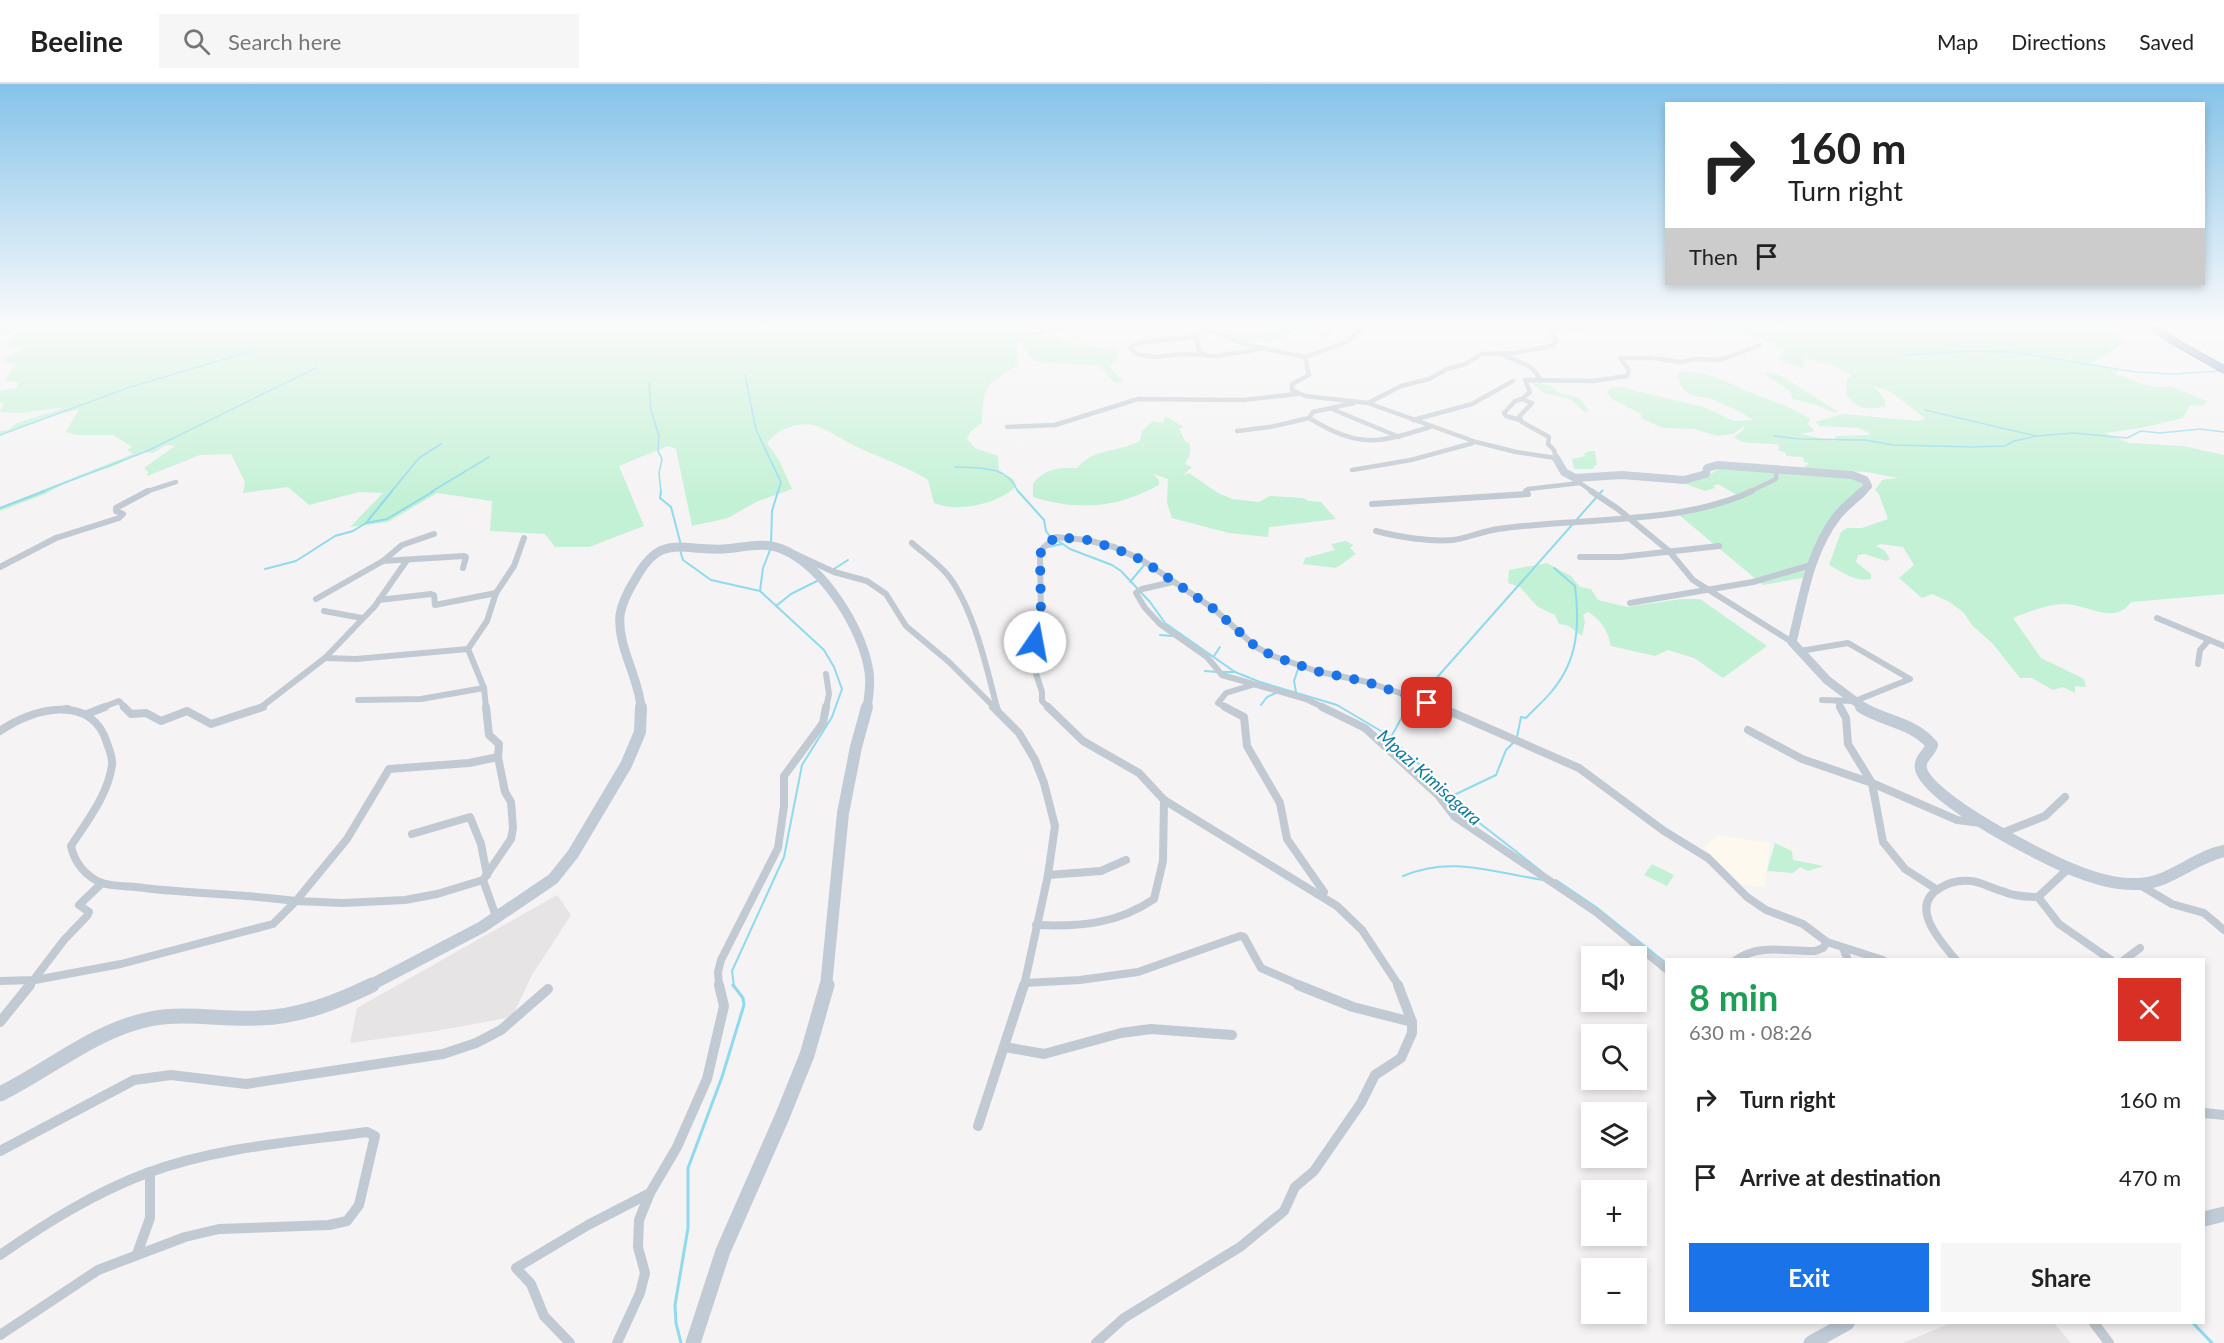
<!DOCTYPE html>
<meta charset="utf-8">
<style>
:root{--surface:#fff;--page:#f6f6f6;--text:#222;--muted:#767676;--line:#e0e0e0;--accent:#1a73e8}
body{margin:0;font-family:Lato,sans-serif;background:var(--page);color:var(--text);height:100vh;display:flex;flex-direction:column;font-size:22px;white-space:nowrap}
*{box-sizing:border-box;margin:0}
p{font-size:20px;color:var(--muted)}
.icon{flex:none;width:33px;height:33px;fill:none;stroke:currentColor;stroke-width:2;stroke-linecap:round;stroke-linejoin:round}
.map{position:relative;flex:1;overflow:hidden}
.sheet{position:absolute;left:1665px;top:874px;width:540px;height:366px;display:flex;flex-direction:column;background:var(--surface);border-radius:0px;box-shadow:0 3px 9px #0003}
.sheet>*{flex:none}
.top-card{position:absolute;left:1665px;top:18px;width:540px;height:183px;border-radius:0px;box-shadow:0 3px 9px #0003;background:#fff;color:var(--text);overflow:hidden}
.controls{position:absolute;left:1581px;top:862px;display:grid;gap:12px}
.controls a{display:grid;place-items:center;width:66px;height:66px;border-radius:0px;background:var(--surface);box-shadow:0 3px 9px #0003;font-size:30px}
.pin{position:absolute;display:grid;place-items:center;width:51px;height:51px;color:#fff;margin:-26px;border-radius:12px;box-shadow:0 3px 9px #0006}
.me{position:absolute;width:66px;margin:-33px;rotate:12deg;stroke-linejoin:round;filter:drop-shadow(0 0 4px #0008)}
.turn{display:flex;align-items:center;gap:21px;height:126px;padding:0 24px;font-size:27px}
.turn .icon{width:78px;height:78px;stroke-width:2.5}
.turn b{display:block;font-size:42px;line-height:51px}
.then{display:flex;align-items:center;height:57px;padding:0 24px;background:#0003;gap:12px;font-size:22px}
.round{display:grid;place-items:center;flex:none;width:63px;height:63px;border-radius:0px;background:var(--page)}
.headline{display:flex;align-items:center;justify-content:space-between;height:102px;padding:0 24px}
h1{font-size:36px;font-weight:700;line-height:45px;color:#1e9e55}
.primary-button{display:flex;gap:12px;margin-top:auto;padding:12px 24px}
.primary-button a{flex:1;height:69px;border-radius:0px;background:var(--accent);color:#fff;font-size:24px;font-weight:700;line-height:69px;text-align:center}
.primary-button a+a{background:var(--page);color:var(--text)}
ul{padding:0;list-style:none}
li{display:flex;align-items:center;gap:18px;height:78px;padding:0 24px}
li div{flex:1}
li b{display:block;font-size:22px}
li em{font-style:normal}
header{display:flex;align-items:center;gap:36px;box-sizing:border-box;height:84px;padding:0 30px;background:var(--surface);border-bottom:2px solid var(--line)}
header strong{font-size:28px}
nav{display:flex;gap:33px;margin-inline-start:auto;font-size:21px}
.search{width:420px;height:54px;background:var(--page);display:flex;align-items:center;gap:15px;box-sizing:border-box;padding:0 21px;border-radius:0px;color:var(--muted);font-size:22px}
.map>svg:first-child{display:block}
.commercial{fill:#fdf9ef}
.education{fill:#e6e4e5}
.green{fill:#c3f1d5}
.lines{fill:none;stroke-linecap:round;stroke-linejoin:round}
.stream-far2{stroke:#90daee;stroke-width:1.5}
.stream-far1{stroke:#90daee;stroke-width:2}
.stream{stroke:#90daee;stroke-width:3}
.highway-casing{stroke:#7690ad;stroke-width:2}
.street-far3{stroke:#c1cad2;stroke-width:4.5}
.street-far2{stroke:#c1cad2;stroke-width:6}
.street-far1{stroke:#c1cad2;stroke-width:8}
.street{stroke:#c1cad2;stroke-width:10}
.secondary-far3{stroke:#c1cbd6;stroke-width:8}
.secondary-far2{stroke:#c1cbd6;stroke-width:9}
.secondary-far1{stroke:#c1cbd6;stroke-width:12}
.secondary{stroke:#c1cbd6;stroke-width:15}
.highway{fill:#8ba5c1;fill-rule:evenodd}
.route{stroke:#1a73e8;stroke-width:10;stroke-dasharray:0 18}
.labels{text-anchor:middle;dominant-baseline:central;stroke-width:4.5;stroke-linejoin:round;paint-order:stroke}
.water-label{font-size:18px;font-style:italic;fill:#0c7c9b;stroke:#fff}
</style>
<header>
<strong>Beeline</strong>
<div class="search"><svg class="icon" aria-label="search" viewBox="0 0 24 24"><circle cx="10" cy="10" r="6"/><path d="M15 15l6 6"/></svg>Search here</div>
<nav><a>Map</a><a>Directions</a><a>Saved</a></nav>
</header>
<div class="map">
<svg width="2224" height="1259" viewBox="0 0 2224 1259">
<rect width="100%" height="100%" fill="#f5f3f3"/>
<path class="commercial" d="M1717 751 1770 759 1765 803 1743 801 1703 764Z"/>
<g class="education">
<path d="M557 811 571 831 532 891 512 933 436 947 350 959 357 924Z"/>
<path d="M1951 1239H2054L2071 1259H1903Z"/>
</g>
<g class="green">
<path d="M0 239H1030L1028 242 1037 250 1035 252 1041 251 1044 255 1059 253 1062 257 1119 267V273L1110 283 1124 298 1115 299 1098 281 1040 279 1030 274 1022 258H1016L1018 281C985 303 984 298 982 339L970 348 967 355 975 364 998 372 999 386 1014 396 1016 402C1000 420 956 429 934 419L928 396C905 381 879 374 855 362 842 356 828 345 813 341 797 338 776 346 767 359L779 376 792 405 756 418 728 434 692 442 676 365 668 362 619 382 644 442 589 463H555L545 450 490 447 492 417 437 409 388 438 350 443 383 409 359 408 309 421 288 403 243 409 245 398 231 370 200 371 147 392 148 388 144 384 175 362 166 361 153 369 144 368 114 382 67 398 45 410 0 427V423L133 370 127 366 132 363 113 351H77L66 348 79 325 52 332 0 352V347L8 346 17 339 67 323 19 329 0 328 4 319H0V307L17 304 19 298 4 297 16 280 3 278 5 274 22 265 23 262 5 264 17 247 0 251Z"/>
<path d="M1256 239H1307L1330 249V252L1324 253 1321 248 1291 246 1290 249 1282 250 1285 256 1252 259 1221 250H1266L1267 245H1255Z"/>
<path d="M1695 239H1904C1919 248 1944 249 1961 245L1959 239H2081L2115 249 2125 258 2092 280 2119 285 2115 290C2130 295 2154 307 2169 302L2207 317 2204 321 2190 322 2183 334 2141 344 2105 349 2129 359 2183 362 2224 371V510L2131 518C2114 542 2088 520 2064 520 2047 520 2029 528 2013 534L2041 574 2084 595 2086 603 2075 602V609L2063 603 2053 606 2032 594H2020L1993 560 1973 542 1963 528 1948 517 1932 510 1922 514 1899 494 1914 481 1903 463 1881 460 1876 462 1884 466 1890 475 1886 477 1864 470 1858 471 1856 478 1871 490V495C1856 499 1841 487 1829 481L1841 448 1847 444H1862L1888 435 1879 410 1875 406 1882 396 1898 394 1867 388 1802 385 1809 379 1804 378 1803 373 1786 372V369L1778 366 1779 361C1767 358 1742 362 1734 353L1744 345V342L1733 350 1718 352 1694 345 1663 344 1641 334V330L1612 315 1607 309 1610 304 1619 303 1704 323 1734 337 1753 336 1741 328 1711 315 1691 311 1684 306 1677 294 1678 289C1705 284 1729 300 1754 310 1774 318 1792 323 1810 335L1808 340 1815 347 1801 350 1834 357 1836 352 1869 351V349L1859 344 1820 342 1815 338 1844 330 1918 337 1926 335 1891 308 1874 302 1885 316V322C1869 327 1857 325 1846 311L1847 295 1852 292 1827 278 1823 280 1805 274 1803 284 1779 276 1785 264C1773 260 1761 254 1749 250 1729 245 1714 253 1695 239Z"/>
<path d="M1767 288 1780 291 1837 327 1836 329 1813 320 1792 315 1791 308 1767 292 1765 289Z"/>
<path d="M1532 299 1549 301 1559 309 1580 314 1589 327 1585 328 1570 315 1544 309Z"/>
<path d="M1167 333 1184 343 1179 345 1185 357 1190 360V370L1185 380 1192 383 1183 391 1189 389 1218 409 1232 415 1259 418 1270 412 1303 414 1309 417 1321 418 1336 435 1269 443 1268 453 1229 449 1172 434 1167 419 1168 395 1153 390 1159 396V401C1118 424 1077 427 1033 413V399C1046 385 1058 383 1077 384 1095 363 1117 369 1140 357L1142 347 1153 337 1163 339 1164 334Z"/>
<path d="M1589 367H1595L1597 381H1595L1593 385H1574L1572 375 1586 372 1583 370Z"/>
<path d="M1721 383 1846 392 1865 400 1829 438 1807 493 1763 501 1673 426 1697 422 1737 411 1718 400 1713 402 1715 404 1705 407 1678 397 1704 395Z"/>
<path d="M1346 457 1353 461 1350 464 1356 470 1336 484 1303 480 1305 474 1335 466 1331 460Z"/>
<path d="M1547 479 1571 492 1580 503 1591 505 1598 516 1627 523 1682 515H1700L1767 562 1723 594 1694 574 1668 566 1655 572 1611 562C1607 545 1602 537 1588 528L1583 531 1585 538 1582 552 1567 541 1559 540 1555 531 1538 523 1520 503 1508 499 1509 486Z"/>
<path d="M1775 759 1792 767 1793 776 1824 782 1808 787 1800 783 1793 789 1767 787Z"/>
<path d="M1652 780 1674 791 1667 802 1644 791Z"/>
</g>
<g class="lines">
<g class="stream-far2">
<path d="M1903 271 1969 267 2013 268 2135 288 2173 290 2221 287"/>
<path d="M745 291 756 346 781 398 778 408"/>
<path d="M649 299 651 326 659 352 658 367 662 375 659 389 661 408"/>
<path d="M1925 326 2036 352"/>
<path d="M0 351 127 304 252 267"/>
<path d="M1774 352 1800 355 1865 356 1893 361 1973 363 2005 362 2014 357 2037 352 2074 349 2127 354 2141 347 2160 349 2200 345 2224 348"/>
<path d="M955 383C980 384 1008 381 1018 408"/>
<path d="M41 408 147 367 316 284"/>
<path d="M391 408 419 374 441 360"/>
<path d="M431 408 489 373"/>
<path d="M1601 408 1603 406"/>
</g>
<g class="stream-far1">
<path d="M661 407 660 414 671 423 681 461"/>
<path d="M1018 407 1044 436 1046 447 1051 454"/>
<path d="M0 424 45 407"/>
<path d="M366 439 392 407"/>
<path d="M1057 456 1070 465 1112 481 1121 487 1150 518 1165 539 1235 588 1260 598 1337 621 1386 650 1430 690 1468 730 1541 787"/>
<path d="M771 460 772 427 778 407"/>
<path d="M1048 463 1062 460"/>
<path d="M680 466 683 476 711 496 760 507 824 566 834 583 842 605 832 633 802 681 784 773 732 887 734 902"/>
<path d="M265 485 296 477 335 452 353 447 366 439 387 435 434 407"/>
<path d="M834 485 848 476"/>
<path d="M1130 498 1145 480"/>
<path d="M760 507 763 484 770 466"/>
<path d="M776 522 791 510 819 496"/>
<path d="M1160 551 1172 552"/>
<path d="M1214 572 1220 563"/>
<path d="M1205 587 1217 588"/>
<path d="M1223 588H1235"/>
<path d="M1296 608 1294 597 1298 585"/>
<path d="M1261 621 1267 613 1278 608"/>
<path d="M1391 653 1402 633 1602 407"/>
<path d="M1517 653 1521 633 1526 634C1534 625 1544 617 1552 607 1578 576 1580 541 1575 502L1554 484"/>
<path d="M1452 712 1496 691 1506 666 1514 658"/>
<path d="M1403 792C1452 771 1494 789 1544 796"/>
<path d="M1556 796 1596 823 1666 879"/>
</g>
<g class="stream">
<path d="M2193 1239 2212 1259"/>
<path d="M681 1259 676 1239 675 1221 688 1144V1084L722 993 744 921 743 914 733 901"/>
</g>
<defs>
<path id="highway" d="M2144 239H2154L2178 256 2224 282V289L2172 260Z"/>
</defs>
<use href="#highway" class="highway-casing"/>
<g class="street-far3">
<path d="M1191 239 1247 261 1305 273"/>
<path d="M1316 239 1352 242 1377 239"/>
<path d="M1360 241 1361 245 1347 258 1305 273 1309 291 1292 300V306L1305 312 1368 319 1476 358 1516 368 1556 374 1554 366 1548 360 1549 353 1522 338 1519 333 1532 319 1522 315 1530 308 1525 296 1593 297 1627 292 1629 286 1620 274"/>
<path d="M1037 250 1078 239"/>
<path d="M1200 252 1138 259 1130 264 1137 270 1155 273 1184 270 1216 272 1261 265"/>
<path d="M1200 252 1197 256 1199 267 1206 271"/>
<path d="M1501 270C1516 278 1535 279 1540 297"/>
<path d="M1620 274H1652L1681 278 1695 275 1720 276 1760 261"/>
<path d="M1368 319 1401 302 1429 295 1447 285 1466 280 1481 270 1514 269 1552 262 1556 257 1552 245 1577 244 1603 239"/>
<path d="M1332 325 1399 353"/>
<path d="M1309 334C1359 364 1376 360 1430 343"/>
<path d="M1413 336 1472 320 1513 297"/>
<path d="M1520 336 1506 332 1504 329 1515 317 1522 315"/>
<path d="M1007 343 1055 341 1138 315 1243 316 1297 310"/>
<path d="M1237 347 1270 343 1309 334 1313 328 1354 319"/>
<path d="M1352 386 1411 376 1473 359"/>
<path d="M1580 399 1593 408"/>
<path d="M145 408 176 398"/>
<path d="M1527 408 1528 405 1580 399 1577 397"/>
<path d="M1749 408 1776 395 1777 385"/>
</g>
<g class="street-far2">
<path d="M1591 407 1618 425 1669 467 1693 496 1792 558"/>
<path d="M1372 420 1528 410 1526 407"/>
<path d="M1376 447C1398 453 1431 458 1453 456 1468 454 1483 447 1498 445 1577 433 1678 442 1752 407"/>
<path d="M912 459C924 470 940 480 950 494 974 527 987 584 997 624"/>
<path d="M795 470 834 488 867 497 886 510 906 542 949 578 995 624"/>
<path d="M1580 473H1621L1719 462"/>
<path d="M383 477 402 461 434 450"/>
<path d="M0 483 56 454 119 434 123 430 116 427V424L148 407"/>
<path d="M1173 498 1142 505 1136 509 1145 524 1160 540 1207 573 1222 591 1306 615 1325 624"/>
<path d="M496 509 514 482 524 454"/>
<path d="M316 515 383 477 464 472 466 473 463 484"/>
<path d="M379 516 431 510 434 511 435 521 496 509 487 537 468 565 484 604 486 624"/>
<path d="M1630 519 1753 498 1811 481"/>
<path d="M324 527 362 534"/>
<path d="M2157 534 2224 562"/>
<path d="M1800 567 1848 559 1910 595 1855 617 1822 616"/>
<path d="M325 574 356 575 468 565"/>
<path d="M2198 580 2200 566 2209 556"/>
<path d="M826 590 829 610 826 624"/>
<path d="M358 616 421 615 484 604"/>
<path d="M1838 618 1841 624"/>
<path d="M66 624H68"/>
<path d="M101 624 119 617 126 624"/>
<path d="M260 624 325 574 375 522 407 476"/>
<path d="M1049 624 1042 617V608L1031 574 1041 530 1040 472 1043 464 1056 453 1087 456 1114 463 1142 476 1214 525 1256 563 1273 572 1316 587 1367 598 1445 624"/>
<path d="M1228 624 1218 619 1226 609 1252 601"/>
</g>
<g class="street-far1">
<path d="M124 623 131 630 146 629 161 637 187 627 211 640 263 623"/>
<path d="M486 623 489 651 499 660 498 673"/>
<path d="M993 623 1019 649 1035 676 1044 699 1055 742 1048 791 1024 902"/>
<path d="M996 623 997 626"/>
<path d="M1048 623 1083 657 1139 689 1164 716 1337 822 1362 846 1399 902"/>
<path d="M1225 623 1244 633 1247 662 1280 719 1287 755 1324 808 1321 810"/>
<path d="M1322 623 1365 644 1438 711 1455 733 1596 828 1666 885"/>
<path d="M1440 623 1579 684 1664 747 1708 774 1747 813 1766 826 1803 840 1827 858 1883 876"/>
<path d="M1840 623 1846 634 1848 660 1872 699 1883 758 1905 785 1936 805"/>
<path d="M87 630 105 623"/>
<path d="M1748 646 1802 675 1872 699 1957 736 1981 739"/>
<path d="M0 647C32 624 92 609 107 659 109 665 113 674 112 681 108 711 87 737 71 762 74 778 86 793 102 799 114 803 131 802 144 804 194 810 245 810 296 817"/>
<path d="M498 673 505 708 511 718 513 744 511 755 483 796 437 810 405 816 343 819 296 817 347 755 389 685 469 679Z"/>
<path d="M2002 749 2045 732 2065 713"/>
<path d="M412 750 470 733 481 760 487 791"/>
<path d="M1048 791 1101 787 1126 776"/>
<path d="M483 796 497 835"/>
<path d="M2140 801 2172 820 2204 829 2224 846"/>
<path d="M2038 813 2059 840 2111 876"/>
<path d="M1036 841C1079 843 1118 840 1154 815L1163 777 1164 716"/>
<path d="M1843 864 1848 876"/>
<path d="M1736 876C1760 859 1788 868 1815 867L1823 864 1827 858"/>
<path d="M1956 876C1940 857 1908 822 1940 804 1949 798 1960 796 1971 797 1981 798 1991 804 2002 807 2013 812 2026 813 2038 813L2069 784"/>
<path d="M2124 876 2140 864"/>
<path d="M0 897 35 896 121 880 273 840 296 817"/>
<path d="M1025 899 1080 896 1138 888 1240 852 1244 853 1261 884 1302 902"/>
<path d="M29 902 64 856 87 832 89 828 79 821 102 799"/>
<path d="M719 902 718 888 721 876 778 764 784 722V692L823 639 826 623"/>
</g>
<g class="street">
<path d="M1298 901 1353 923 1412 938"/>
<path d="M0 938 30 901"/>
<path d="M1005 963 1044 970 1121 949 1151 945 1232 951"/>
<path d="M2204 1029 2224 1031"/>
<path d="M978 1042 1024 901"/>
<path d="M0 1067 134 996 171 991 246 1000 443 970 476 959 501 946 548 905"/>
<path d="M137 1170 150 1134V1088"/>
<path d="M0 1171C46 1139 94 1109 147 1089 217 1063 294 1058 367 1048L375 1052 359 1121 347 1137 329 1141 219 1145 185 1153 98 1186 0 1251"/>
<path d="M2094 1239 2109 1259"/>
<path d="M570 1259 544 1232 531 1200 516 1184 588 1141 650 1109"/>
<path d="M617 1259 640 1209 645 1189 638 1163 639 1136 650 1109 677 1063 707 995 724 922 719 901"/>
<path d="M1096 1259 1124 1234 1240 1163 1284 1127 1295 1103 1314 1087 1361 1019 1375 991 1401 974 1412 949V938L1398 901"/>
</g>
<path class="secondary-far3" d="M1556 374 1564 388 1575 394 1622 391 1684 396 1706 390 1707 384 1718 381 1852 391 1865 396 1868 402 1862 408"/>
<g class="secondary-far2">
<path d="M1863 407C1855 415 1844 423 1837 432 1809 468 1803 515 1792 558L1827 596 1864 624"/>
<path d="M641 624C639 593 617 563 620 531 622 518 629 505 636 494 661 449 681 467 723 465 742 464 763 457 782 465 823 482 863 545 869 588 871 600 869 612 867 624"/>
</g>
<g class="secondary-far1">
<path d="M1861 623C1885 638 1913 638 1932 661 1929 670 1919 674 1921 685 1928 715 2046 776 2076 787 2096 795 2118 801 2139 800 2170 799 2194 773 2224 767"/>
<path d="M369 902 482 843 553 795 573 770 626 681 640 648 641 623"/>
<path d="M826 902 843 729 856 663 867 623"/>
</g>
<g class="secondary">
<path d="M0 1010C49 986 95 946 150 935 186 928 223 936 259 934 299 933 337 918 372 901"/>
<path d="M2204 1135 2224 1130"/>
<path d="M693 1259 723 1167 782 1033 807 971 827 901"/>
<path d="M1811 1259 1847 1239"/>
</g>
<use href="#highway" class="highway"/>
</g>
<linearGradient id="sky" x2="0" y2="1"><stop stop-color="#85c3ea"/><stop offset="0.58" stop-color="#fafafa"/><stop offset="1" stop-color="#fafafa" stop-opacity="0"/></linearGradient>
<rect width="2224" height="415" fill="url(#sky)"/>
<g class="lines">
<path class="route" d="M1035 558 1041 530 1040 472 1042 464 1056 453 1087 456 1114 464 1142 476 1214 525 1256 563 1273 572 1316 587 1367 598 1427 619"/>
</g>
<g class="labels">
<g class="water-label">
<text transform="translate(1430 693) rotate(42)">Mpazi Kimisagara</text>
</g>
</g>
</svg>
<div class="controls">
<a><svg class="icon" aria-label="sound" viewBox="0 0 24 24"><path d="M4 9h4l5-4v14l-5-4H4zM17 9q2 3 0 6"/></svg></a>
<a><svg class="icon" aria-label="search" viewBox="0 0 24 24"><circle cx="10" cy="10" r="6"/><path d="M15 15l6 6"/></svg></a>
<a><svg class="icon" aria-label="layers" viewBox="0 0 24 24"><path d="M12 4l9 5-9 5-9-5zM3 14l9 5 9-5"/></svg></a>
<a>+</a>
<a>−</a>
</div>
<div class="pin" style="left:1427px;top:619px;background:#d93025"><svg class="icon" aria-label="arrive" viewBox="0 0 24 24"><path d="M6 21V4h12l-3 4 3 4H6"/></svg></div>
<svg class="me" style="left:1035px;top:558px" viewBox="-20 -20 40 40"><circle r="19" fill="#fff"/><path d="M0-13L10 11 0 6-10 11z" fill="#1a73e8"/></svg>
<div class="top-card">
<div class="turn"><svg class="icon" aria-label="right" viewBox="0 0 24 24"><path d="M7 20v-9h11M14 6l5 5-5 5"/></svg><div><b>160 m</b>Turn right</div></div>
<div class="then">Then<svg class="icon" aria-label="arrive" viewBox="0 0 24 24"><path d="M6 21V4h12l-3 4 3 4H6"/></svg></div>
</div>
<section class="sheet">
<div class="headline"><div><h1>8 min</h1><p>630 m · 08:26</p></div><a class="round" style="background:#d93025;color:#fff"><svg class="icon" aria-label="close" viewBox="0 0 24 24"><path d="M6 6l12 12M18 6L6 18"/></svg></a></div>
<ul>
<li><svg class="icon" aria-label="right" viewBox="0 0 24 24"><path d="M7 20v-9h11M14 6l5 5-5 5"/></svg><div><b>Turn right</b></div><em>160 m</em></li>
<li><svg class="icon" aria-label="arrive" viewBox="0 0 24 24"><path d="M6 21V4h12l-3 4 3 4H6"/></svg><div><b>Arrive at destination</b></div><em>470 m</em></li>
</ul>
<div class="primary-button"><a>Exit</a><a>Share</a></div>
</section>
</div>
